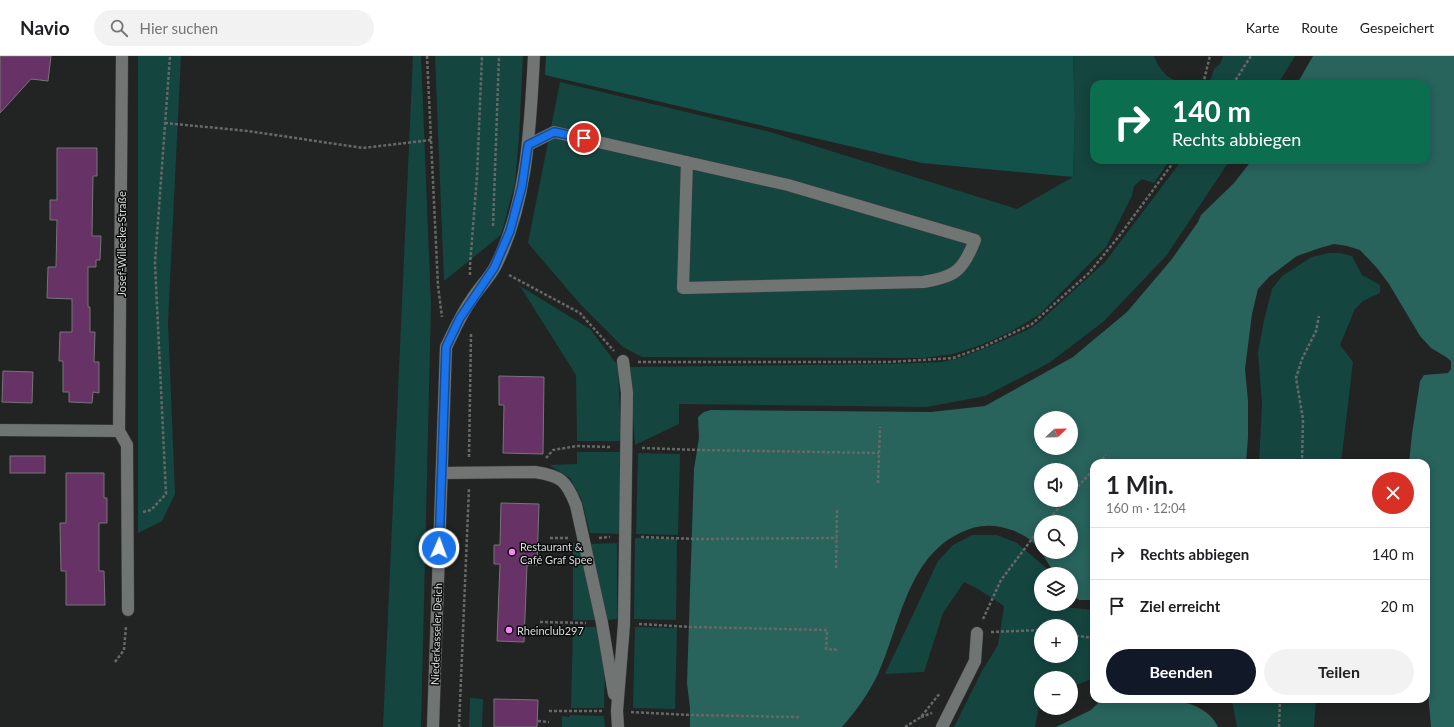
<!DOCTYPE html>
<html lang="de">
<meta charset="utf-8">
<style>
:root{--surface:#fff;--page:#f2f2f2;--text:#202124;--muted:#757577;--line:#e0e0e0;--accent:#111827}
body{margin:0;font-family:Lato,sans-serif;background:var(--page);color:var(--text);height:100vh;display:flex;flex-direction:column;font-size:15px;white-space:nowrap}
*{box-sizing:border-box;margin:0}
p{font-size:13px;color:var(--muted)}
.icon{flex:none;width:22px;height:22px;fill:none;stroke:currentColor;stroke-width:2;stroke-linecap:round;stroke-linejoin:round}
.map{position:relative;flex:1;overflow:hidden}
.sheet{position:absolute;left:1090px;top:403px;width:340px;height:244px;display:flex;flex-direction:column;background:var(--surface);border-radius:12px;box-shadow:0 2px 10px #0003}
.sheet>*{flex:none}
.guide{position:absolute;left:1090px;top:24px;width:340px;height:84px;border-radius:12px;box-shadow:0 2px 10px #0003;background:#0b6e4f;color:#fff;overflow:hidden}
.needle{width:26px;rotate:68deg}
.tools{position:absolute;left:1034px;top:355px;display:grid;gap:8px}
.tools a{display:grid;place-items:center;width:44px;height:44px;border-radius:50%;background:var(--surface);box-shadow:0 2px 10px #0003;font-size:20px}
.pin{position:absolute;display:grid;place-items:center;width:34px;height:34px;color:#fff;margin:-17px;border:2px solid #fff;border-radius:50%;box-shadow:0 1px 4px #0007}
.me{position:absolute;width:44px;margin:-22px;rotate:2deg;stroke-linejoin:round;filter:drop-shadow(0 0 3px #0008)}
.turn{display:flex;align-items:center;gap:14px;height:84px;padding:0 16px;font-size:18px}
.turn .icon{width:52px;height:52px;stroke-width:2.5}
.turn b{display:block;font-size:28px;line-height:34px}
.round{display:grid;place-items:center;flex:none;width:42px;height:42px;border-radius:21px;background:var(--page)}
.overview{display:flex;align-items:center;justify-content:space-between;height:68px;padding:0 16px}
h1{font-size:24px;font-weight:700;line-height:30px}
.primary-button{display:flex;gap:8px;margin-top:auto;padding:8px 16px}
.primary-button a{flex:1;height:46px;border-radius:24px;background:var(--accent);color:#fff;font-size:16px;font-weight:700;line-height:46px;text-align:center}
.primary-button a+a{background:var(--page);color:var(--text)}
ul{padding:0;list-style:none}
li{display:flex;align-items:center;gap:12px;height:52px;padding:0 16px;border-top:1px solid var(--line)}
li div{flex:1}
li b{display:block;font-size:15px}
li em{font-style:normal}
header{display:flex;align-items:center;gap:24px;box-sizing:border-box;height:56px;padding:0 20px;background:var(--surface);border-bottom:1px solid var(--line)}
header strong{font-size:19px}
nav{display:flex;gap:22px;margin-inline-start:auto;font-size:14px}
.search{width:280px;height:36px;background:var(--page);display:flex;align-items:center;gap:10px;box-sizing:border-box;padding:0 14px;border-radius:22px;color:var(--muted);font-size:15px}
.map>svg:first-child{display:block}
.green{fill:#15453f;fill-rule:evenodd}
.forest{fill:#13524b}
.water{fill:#28635c;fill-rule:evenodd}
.building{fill:#673366;stroke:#777577}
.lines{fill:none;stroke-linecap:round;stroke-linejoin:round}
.minor-casing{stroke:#3c3f3f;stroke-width:13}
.path{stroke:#666968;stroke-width:2.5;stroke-dasharray:3 2;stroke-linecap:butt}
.minor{stroke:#707473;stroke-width:12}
.route-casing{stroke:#114b97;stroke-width:10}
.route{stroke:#1a73e8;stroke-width:7}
.poi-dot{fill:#f389f1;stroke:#0b0d0d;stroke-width:1.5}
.labels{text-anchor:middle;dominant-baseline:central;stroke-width:3;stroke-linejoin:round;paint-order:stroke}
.street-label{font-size:11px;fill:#dadddc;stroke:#0b0d0d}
.poi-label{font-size:11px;fill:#dadddc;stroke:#0b0d0d;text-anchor:start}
</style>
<header>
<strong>Navio</strong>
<div class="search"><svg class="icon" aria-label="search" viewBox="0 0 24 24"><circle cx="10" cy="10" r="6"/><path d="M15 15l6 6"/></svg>Hier suchen</div>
<nav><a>Karte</a><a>Route</a><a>Gespeichert</a></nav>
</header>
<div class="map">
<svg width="1454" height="671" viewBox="0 0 1454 671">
<rect width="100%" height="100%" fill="#212423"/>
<g class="green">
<path d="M138 0H181L168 266 175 438 162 465 138 477Z"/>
<path d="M413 0H421L431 249 421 671H383Z"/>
<path d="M435 0H523L519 82 515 127 501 179 444 225Z"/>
<path d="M1073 0H1154C1162 21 1178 32 1201 24L1200 28H1094V104H1170L1154 127 1142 123 1134 130 1132 140 1106 191 1039 259 1010 276 981 289 953 298 924 302 642 301 623 291 580 248 528 187 560 26 770 76 1017 153 1073 121 1075 58Z"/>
<path d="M1223 0H1295L1278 28H1209L1214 13 1220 8Z"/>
<path d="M1182 104H1230L1166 200 1103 266 1049 307 985 340 927 351 679 348V368L635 389 629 311 891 308 942 306 962 301 983 293 1027 274 1037 268 1105 206Z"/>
<path d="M1328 197H1340L1352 200 1362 219 1380 229V237L1363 245 1355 253 1340 289 1353 306 1341 407H1259L1262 348 1258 296 1264 264 1272 233 1282 220 1312 201Z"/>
<path d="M520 230 590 273 618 310 621 385H577L576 319Z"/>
<path d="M577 396H620L619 478 590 477 581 442 570 422 549 409 577 408Z"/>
<path d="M638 397 680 398 678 479 636 478Z"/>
<path d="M972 479H997L1017 487 1051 516 1052 518H1041V548H1060L1064 551 1094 554V617L1089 624 1071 631V622H1041V642L1035 671H954L982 615 998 589 1004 550 978 533 964 526 943 557 924 616 885 618 938 505 953 489ZM1041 570H1071V600H1041Z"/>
<path d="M635 482 677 483 676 564 634 563Z"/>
<path d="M573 487H582L598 564H573Z"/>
<path d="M617 487V563L607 564 591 488Z"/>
<path d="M573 571H600L605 608 604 652H571Z"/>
<path d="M635 571 677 572 675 653 633 652Z"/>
<path d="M470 642 483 643 482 671H469Z"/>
<path d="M1230 643H1316L1314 671H1237L1232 645Z"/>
<path d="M570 659 604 660 605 671H562V660L569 661Z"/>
</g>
<path class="forest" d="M546 0H1073L1075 58 1073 121 922 107 545 19Z"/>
<g class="water">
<path d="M1313 0H1454V671H1431L1426 614V407H1409L1412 378 1420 325 1424 319 1448 317 1451 313V305L1446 301 1431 292 1420 280 1389 228 1377 212 1360 194 1347 190 1334 188 1320 192 1297 200 1269 221 1258 233 1252 258 1245 313 1248 345V381L1246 407H1094V544H1079L1071 538V518H1055L1041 496H1071V466H1041V496C1031 481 1018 475 1001 471 987 468 973 470 960 477 907 502 900 570 878 618 869 637 856 655 842 671H690V652L687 627 694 413 699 382 698 361 704 356 711 354 931 356 985 350 1073 301 1127 256 1172 203 1198 166 1201 159 1234 127 1252 104H1426V28H1297ZM1041 362H1071V392H1041ZM1041 414H1071V444H1041Z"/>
<path d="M1102 643C1135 643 1201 634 1218 671H1056L1091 654Z"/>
</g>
<g class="building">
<path d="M0 0H51L48 25 31 23 0 57Z"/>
<path d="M57 92H97V120H93L92 180H101L100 204H96V211H88V251H90V276H95L94 306H99V337L93 336 92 347 69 346V336H63V305H59L60 276H72V243L47 242 48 211H56L57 164H50V144H57Z"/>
<path d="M3 315 33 316 32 347 2 346Z"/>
<path d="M499 320 544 321 543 398 503 397 504 349H499Z"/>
<rect x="10" y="400" width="35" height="17"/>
<path d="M66 417H104V442H107V467H99V515H104L105 549H66V515H61L60 467H66Z"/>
<path d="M501 447 539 448 537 509H527L524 586 497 585 500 508H494V489H500Z"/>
<path d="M494 643 538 644 537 671H494Z"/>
</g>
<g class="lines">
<defs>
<g id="minor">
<path d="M122 0 119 375 127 389 128 554"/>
<path d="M528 89 554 76 788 129 975 184C963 215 955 221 923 226L683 232 687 106"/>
<path d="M0 374 119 375"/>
<path d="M442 417 535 416C561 420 566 424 576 449L602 567 614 638"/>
<path d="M433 671 446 291C454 275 461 258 472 243 479 232 489 222 495 211 528 146 530 71 534 0"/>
<path d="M618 671 617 655 624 568 627 337 623 305"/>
<path d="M942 671 975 605 977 577"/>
</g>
</defs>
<use href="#minor" class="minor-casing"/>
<g class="path">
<path d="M427 0 438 230 442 261"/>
<path d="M1203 28 1210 0"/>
<path d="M1233 28 1251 0"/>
<path d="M165 67 248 75 363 92 431 84"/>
<path d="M493 170 499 0"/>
<path d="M470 219V209L477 120 482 0"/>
<path d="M509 219 580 257 614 295"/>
<path d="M638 306H889L953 302 983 291 1032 268 1089 217 1120 179 1175 104"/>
<path d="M642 392 700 394 879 397"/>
<path d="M469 401 471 278"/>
<path d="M546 402 553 394 577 390 611 391"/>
<path d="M1099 407 1106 399"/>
<path d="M1302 407 1303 363 1296 322 1302 303 1316 275 1319 260"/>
<path d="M878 427 880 371"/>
<path d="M1071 438 1094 413"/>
<path d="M143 456 151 454 166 438 155 207 170 0"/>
<path d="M1046 466 1066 444"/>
<path d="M641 481 698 483 837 482"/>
<path d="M550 482H568"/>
<path d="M599 482 610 481"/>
<path d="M836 512 837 453"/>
<path d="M983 563 1001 524 1041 471"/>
<path d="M540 566 586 567"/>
<path d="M639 568 691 571 827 574 826 593 839 594"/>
<path d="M991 576 1041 574"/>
<path d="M1071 579 1094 582"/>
<path d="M115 606 124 594 126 570"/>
<path d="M549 655H603"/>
<path d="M631 656 690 659 799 661"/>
<path d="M921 661 932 657"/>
<path d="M538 665 549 666"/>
<path d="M459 671 469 432"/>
<path d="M905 671 921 661 940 637"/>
<path d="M1279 671 1280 643"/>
</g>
<use href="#minor" class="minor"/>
</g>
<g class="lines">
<defs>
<path id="route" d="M439 492 446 291 460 262 494 212 510 175 522 130 528 89 554 76 584 82"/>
</defs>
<use href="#route" class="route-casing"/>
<use href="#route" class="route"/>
</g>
<g class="poi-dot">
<circle cx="512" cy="496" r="4"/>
<circle cx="509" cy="574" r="4"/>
</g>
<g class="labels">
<g class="street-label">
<text transform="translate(121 188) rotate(-90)">Josef-Willecke-Straße</text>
<text transform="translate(436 578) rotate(-88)">Niederkasseler Deich</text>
</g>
<g class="poi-label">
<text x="520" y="490">Restaurant &amp;<tspan x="520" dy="13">Café Graf Spee</tspan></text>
<text x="517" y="574">Rheinclub297</text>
</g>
</g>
</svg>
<div class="tools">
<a><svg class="needle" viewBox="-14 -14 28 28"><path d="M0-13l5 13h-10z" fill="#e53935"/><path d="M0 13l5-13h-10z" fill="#757577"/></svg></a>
<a><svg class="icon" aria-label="sound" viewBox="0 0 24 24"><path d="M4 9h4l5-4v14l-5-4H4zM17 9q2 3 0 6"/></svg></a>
<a><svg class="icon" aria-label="search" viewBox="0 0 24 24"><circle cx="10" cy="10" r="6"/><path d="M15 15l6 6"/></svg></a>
<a><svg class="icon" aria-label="layers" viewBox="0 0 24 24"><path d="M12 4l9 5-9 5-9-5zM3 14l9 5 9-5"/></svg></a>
<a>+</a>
<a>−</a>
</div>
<div class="pin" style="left:584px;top:82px;background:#d93025"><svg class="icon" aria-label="arrive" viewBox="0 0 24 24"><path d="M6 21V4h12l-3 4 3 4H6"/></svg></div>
<svg class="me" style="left:439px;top:492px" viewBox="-20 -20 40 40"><circle r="17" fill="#1a73e8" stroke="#fff" stroke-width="3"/><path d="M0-11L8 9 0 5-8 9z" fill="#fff"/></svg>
<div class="guide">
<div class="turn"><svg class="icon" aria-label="right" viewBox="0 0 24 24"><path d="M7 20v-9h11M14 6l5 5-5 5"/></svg><div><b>140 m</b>Rechts abbiegen</div></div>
</div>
<section class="sheet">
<div class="overview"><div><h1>1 Min.</h1><p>160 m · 12:04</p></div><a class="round" style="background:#d93025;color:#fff"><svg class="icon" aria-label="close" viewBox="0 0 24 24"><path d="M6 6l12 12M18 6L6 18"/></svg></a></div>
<ul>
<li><svg class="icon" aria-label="right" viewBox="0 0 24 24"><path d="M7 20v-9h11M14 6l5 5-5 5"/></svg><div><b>Rechts abbiegen</b></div><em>140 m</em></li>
<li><svg class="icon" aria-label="arrive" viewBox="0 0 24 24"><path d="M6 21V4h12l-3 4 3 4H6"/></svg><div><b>Ziel erreicht</b></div><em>20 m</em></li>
</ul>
<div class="primary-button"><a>Beenden</a><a>Teilen</a></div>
</section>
</div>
